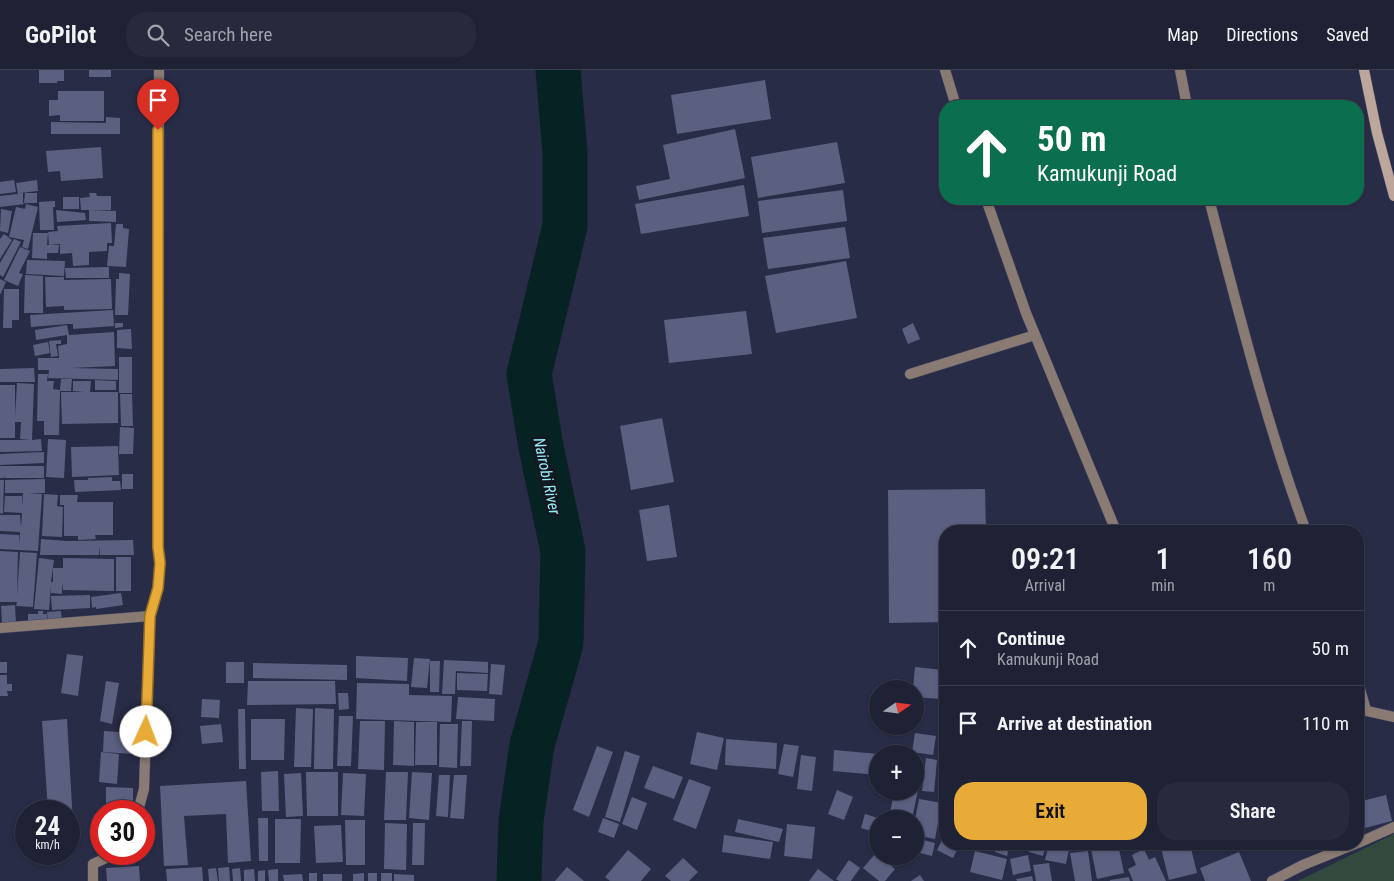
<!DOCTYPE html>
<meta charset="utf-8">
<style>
:root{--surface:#1f2134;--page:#27293c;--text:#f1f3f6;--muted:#a1a3ac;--line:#3c3e4f;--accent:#e9ab38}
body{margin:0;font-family:"Roboto Condensed",sans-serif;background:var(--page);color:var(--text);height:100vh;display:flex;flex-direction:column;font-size:19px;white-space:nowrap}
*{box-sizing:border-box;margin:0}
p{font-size:16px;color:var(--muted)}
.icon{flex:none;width:28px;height:28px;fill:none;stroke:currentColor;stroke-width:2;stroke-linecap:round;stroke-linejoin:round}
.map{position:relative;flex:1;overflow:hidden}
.details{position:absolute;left:939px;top:455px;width:425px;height:325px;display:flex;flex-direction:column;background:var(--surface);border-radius:20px;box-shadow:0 1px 4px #0004,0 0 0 1px var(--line)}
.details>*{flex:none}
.top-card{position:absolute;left:939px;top:30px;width:425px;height:105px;border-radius:20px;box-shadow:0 1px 4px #0004,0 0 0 1px var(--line);background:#0b6e4f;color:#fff;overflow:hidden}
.needle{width:32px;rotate:76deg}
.buttons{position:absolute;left:869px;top:610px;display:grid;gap:10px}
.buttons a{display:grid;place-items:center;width:55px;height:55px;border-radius:50%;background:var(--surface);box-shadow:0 1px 4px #0004,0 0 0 1px var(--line);font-size:25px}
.speed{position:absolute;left:15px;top:730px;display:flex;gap:10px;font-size:25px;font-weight:700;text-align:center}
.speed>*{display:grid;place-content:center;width:65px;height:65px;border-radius:50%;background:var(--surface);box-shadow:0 1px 4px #0004,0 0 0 1px var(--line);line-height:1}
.speed small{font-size:12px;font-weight:400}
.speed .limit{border:8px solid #d22;background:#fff;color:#111}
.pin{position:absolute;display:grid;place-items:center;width:42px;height:42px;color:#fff;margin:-51px -21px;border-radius:50% 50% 50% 0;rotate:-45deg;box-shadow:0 0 5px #0007}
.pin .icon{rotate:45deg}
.me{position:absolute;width:55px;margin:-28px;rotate:2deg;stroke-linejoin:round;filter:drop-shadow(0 0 4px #0008)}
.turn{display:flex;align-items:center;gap:18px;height:105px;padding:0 15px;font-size:22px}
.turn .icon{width:65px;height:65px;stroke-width:2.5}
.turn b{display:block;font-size:35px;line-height:42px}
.eta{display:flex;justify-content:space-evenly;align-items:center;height:85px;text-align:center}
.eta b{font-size:30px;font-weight:600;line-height:35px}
.action{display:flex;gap:10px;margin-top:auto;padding:10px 15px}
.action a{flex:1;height:58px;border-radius:20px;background:var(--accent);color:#111;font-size:20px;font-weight:600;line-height:58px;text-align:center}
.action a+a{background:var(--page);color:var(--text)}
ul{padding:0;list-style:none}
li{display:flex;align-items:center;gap:15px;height:75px;padding:0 15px;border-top:1px solid var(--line)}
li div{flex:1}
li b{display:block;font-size:19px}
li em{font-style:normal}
header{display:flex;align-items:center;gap:30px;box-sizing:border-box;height:70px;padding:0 25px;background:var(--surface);border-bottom:1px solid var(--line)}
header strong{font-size:24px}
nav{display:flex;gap:28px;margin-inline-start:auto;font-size:18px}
.search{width:350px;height:45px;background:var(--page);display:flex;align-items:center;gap:12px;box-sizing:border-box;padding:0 18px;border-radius:20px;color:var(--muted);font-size:19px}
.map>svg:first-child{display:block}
.green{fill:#34493d}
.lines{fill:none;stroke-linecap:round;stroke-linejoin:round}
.river{stroke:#072223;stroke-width:45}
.building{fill:#5b6081}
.service-casing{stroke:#474a62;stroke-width:11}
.minor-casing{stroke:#474a62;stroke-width:11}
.secondary-casing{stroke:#474a62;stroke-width:11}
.service{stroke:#897b74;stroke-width:10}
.minor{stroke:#897b74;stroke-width:10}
.secondary{stroke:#bda69b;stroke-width:10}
.route-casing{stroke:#976f24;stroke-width:12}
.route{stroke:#e9ab38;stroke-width:9}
.labels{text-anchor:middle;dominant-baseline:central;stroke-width:5;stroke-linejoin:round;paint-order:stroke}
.water-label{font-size:16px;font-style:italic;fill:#95ecf1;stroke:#141621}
</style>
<header>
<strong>GoPilot</strong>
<div class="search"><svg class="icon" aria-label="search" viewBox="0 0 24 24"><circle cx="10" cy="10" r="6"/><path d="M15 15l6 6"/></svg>Search here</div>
<nav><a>Map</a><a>Directions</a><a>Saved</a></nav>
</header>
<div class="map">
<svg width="1394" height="811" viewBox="0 0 1394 811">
<rect width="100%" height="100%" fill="#292c46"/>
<path class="green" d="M1394 764V811H1298Z"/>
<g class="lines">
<path class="river" d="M519 811 521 751 532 675 561 573 563 481 541 377 529 304 565 156V83L558 0"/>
</g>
<g class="building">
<path d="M39 0H64V11H57V13H39Z"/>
<rect x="89" y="0" width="22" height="7"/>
<path d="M765 10 771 49 677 64 671 25Z"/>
<path d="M58 21H104V51H60V45L49 46V30H58Z"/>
<path d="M106 47 120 48V64H51V52L106 53Z"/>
<path d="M735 59 745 108 639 130 636 116 670 109 663 75Z"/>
<path d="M837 72 845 113 758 128 751 87Z"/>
<path d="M101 77 103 108 61 111 60 101 48 102 46 81Z"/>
<path d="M14 110 16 122 0 124V112Z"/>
<path d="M37 110 38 121 20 123H23V133L25 134 0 137V126L18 124 16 113Z"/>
<path d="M744 115 749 146 641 164 635 134Z"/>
<path d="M843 120 847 151 762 163 758 131Z"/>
<path d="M25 123H37V133H24Z"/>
<path d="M89 123H96L97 126H111V140H81L80 128 90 127Z"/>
<rect x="63" y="127" width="16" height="12"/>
<path d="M55 131V137H53L54 160H40L39 132Z"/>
<path d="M26 134 38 137 28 179 22 177 24 170 9 167 16 137 25 139Z"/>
<path d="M1 139 12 141 8 163 0 161Z"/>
<path d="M56 140 85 143 86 150 57 152Z"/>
<path d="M89 140 116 141V152L89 151Z"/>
<path d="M111 153 112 173H107V181L89 182V195L73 196 72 183 60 184V174L49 175 48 162 58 161 57 156Z"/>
<path d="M116 154H123V158L129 159 126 197 107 196 109 176H114Z"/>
<path d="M845 157 850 188 768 199 763 168Z"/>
<path d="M33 163H48L47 175H59L58 183H47V189L32 188Z"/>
<path d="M4 164 12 170 0 189V169Z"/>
<path d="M14 169 21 172 3 207 0 205V193Z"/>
<path d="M20 177 30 181 19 203 23 204 18 216 4 210Z"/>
<path d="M27 190 65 191 64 206 26 204Z"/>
<path d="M846 191 857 248 776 263 765 206Z"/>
<path d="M109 197V208H66L65 198Z"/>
<path d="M119 203 130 204 128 245H115L116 209H119Z"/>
<path d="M25 205 43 206V243H24Z"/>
<path d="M45 207H64V210L111 209 112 239 64 240V236L46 237Z"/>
<path d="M0 209 6 212 0 225Z"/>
<path d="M4 219H19V250H12V258H3Z"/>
<path d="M113 240 114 256 73 259V254H68L31 257 30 245Z"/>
<path d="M746 241 752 284 669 293 664 250Z"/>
<path d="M115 253H123V257L115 258Z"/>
<path d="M913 253 920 269 908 274 902 259Z"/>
<path d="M67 255 69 265 114 262 115 296 71 298 118 299V310L48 308 49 300H38V288H59L58 276 67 274V265L36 270 35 260Z"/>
<path d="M131 259 132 279 117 278V260Z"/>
<path d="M61 270V274H56L58 286 51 287 49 271Z"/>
<path d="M48 272 50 283 35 286 33 275Z"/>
<rect x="119" y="287" width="13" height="36"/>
<path d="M34 298 35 312H0V299Z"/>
<path d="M38 304H48L47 311H54L53 319 60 320 61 309H72L71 321H60L59 365H44V351H37Z"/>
<path d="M95 310 116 311V320H95Z"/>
<path d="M73 311H91L90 322H118V353L62 354 61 322H85L73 321Z"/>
<path d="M17 313 34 314 32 370 41 369 42 381 0 382V370H30L20 369 21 352H15V368H0V315H15V346Z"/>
<path d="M120 324H132L133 356H121Z"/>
<path d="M662 348 674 412 631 420 620 356Z"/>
<path d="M120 357 134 358 133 384H119Z"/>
<path d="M48 369 66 370 64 408 46 407Z"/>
<path d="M118 376 119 405 72 407 71 377Z"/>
<path d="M44 382V393L0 395V384Z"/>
<path d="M0 396H44V408H5V406L4 408H0Z"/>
<rect x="122" y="404" width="11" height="15"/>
<path d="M112 407V411H120L121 420 75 422 74 410H88V408Z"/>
<path d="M45 409V423H28L42 424 38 481 0 479V464L19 465V475L20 462 0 461V445H20L21 457 22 443 4 442 5 426H22V437L23 423H5V410Z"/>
<path d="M0 410H4L3 444 0 443Z"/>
<path d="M985 419 986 461H945V552L889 553 888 420Z"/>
<path d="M44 424 58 425 57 436 63 437 62 467 42 466Z"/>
<path d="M60 425H78L77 432H113V465H95L96 469 78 470V466H64V435H60Z"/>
<path d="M669 435 677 487 647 491 639 440Z"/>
<path d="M41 469 67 471 133 470 134 485H100V476L99 485H67V479V485H40Z"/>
<path d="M0 481 18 482 17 526 20 482 37 483 33 537 16 536 17 532H0Z"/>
<rect x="116" y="487" width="15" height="34"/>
<path d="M39 488 54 490 51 512H53V498H63V488L114 489V521L63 520 62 512V524L51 523V516L49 540 34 539Z"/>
<path d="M121 523 123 535 96 539V537L92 538 91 527Z"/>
<path d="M90 525V538L52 540 51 526Z"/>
<path d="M15 535 16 554H2L1 536Z"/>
<path d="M38 541H43V544H47V553H28V544H38Z"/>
<path d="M61 541 62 552 48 553 47 542Z"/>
<path d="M67 584 83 586 78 626 61 623Z"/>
<path d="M356 586 408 588 407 611 356 608Z"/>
<path d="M414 588 430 589 427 618 411 617Z"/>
<path d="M444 590 488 592V603L456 601 455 624H442Z"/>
<path d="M430 591H440L439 622H430Z"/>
<rect x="0" y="592" width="7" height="11"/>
<rect x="226" y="592" width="18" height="21"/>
<path d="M253 593 347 595V610L253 608Z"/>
<path d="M491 594 505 595 502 625 489 624Z"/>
<path d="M915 597 943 600 940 629 915 627V619H913Z"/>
<path d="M457 603 488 604 487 621 457 620Z"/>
<path d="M0 605H7V614H12V621H7L8 626H0Z"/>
<path d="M106 611 119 613 112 654 100 651Z"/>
<path d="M248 611H335L336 634 247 635Z"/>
<path d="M357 613 409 614V625L452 626 451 652 356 649Z"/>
<path d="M338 623H348L349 639 339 640Z"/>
<path d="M458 627 495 629 494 651 456 649Z"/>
<path d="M202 629 220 630 219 648 201 647Z"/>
<path d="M296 638 313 639 311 697H294Z"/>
<path d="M315 638 334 639 333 699H314Z"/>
<path d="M238 639H245L246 699H239Z"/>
<path d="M339 646H353L351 696H337Z"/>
<path d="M67 649 74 770 69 771V741H48L42 651Z"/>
<path d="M251 649H285L284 690H251Z"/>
<path d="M360 651H385L384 700 358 699Z"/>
<path d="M394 651 414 652V696L393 695Z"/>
<path d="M462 651H472L471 696H460Z"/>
<path d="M416 652H437V695H415Z"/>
<path d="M221 654 223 672 202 674 200 656Z"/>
<path d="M440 654H458L457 698 439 697Z"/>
<path d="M104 661 134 663 133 684 103 682Z"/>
<path d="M697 662 724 668 717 700 690 694Z"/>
<path d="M915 663 936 666 933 685 912 682Z"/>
<path d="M726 669 777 673 776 699 725 695Z"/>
<path d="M784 674 799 676 793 707 778 704Z"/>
<path d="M597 676 613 682 589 747 573 740Z"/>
<path d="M834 680 878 684V705L833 701Z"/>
<path d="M625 681 640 686 620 752 605 747Z"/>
<path d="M101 682 119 684 117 714 99 712Z"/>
<path d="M801 685 816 687 812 721 797 719Z"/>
<path d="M926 688 937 690 934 722 922 721Z"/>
<path d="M653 696 683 707 674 729 644 718Z"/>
<path d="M278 701 279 741H262L261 702Z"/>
<path d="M306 702H338V746H307Z"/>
<path d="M386 702H408L406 750H384Z"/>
<path d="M412 702 432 703 429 750 409 748Z"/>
<path d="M301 703 303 746 286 747 284 704Z"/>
<path d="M343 703 366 704 364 746 341 745Z"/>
<path d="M439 705H450L448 747 436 746Z"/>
<path d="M454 705H467L464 749 450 748Z"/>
<path d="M944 708H945V727H941Z"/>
<path d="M689 709 711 717 696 759 673 750Z"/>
<path d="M246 711 251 791 228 793 226 744 184 746 188 795 164 796 160 716Z"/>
<path d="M106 717 133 718V741H106Z"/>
<path d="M837 720 853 727 844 750 828 744Z"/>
<path d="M915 720H918L912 749H889L894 721H915Z"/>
<path d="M1386 725 1392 751 1361 759 1358 747V732Z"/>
<path d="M632 727 647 733 637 760 622 754Z"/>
<path d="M919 729 942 733 935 769 915 765V750Z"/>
<path d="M865 744 878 748V763L861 758Z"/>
<path d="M258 748H268V791H259Z"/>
<path d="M603 748 619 754 614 768 598 762Z"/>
<path d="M275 749H301L300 793H275Z"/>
<path d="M738 749 783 759 779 772 735 762Z"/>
<path d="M345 750H365V795H346Z"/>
<path d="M385 753 407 754 406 800 384 799Z"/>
<path d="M413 753H425L424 795H412Z"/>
<path d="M787 754 815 757 812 789 784 786Z"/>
<path d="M341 755 343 792 316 793 314 756Z"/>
<path d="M945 764V774H960L953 788 937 780Z"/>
<path d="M724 765 773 772 770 789 722 782Z"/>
<path d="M919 769 935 773 932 786 916 782Z"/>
<path d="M997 774 1009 777 1007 786 995 782Z"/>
<path d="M1031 774 1046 775 1043 786 1029 782Z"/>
<path d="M1049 774H1070L1066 794 1045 790Z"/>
<path d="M1090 774H1118L1124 803 1097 809Z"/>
<path d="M1160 774H1190L1197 803 1169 810Z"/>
<path d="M1144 779 1149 790 1155 787 1166 811H1133L1128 799 1136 795 1132 785Z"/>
<path d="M628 780 651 799 641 811H610L605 807Z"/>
<path d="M975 781 1007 789 1002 810 970 802Z"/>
<path d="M1088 781 1092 811H1075L1070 783Z"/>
<path d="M1239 782 1251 811H1205L1200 798Z"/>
<path d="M876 783 895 799 885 811H879L863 798Z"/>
<path d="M1028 785 1031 801 1013 805 1010 789Z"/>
<path d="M683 788 698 802 689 811H671L665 806Z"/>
<path d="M849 790 860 798 851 811H839L836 809Z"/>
<path d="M1049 793 1052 811H1036L1033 795Z"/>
<path d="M139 796 140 811H107L106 798Z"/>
<path d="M202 797 203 811H167L166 799Z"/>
<path d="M229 797 230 811H219L218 798Z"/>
<path d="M567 797 584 811H555Z"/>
<path d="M216 798 218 811H209L208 799Z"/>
<path d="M240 798 241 811H233L232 799Z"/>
<path d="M254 799 255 811H244V800Z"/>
<path d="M278 799V811H269L268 800Z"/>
<path d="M818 799 834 811H809Z"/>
<path d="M265 800V811H258V801Z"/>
<rect x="309" y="803" width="8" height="8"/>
<path d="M364 803V811H353V804Z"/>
<rect x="368" y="803" width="9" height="8"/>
<rect x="381" y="803" width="11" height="8"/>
<path d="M302 804 303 811H284L283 805Z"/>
<rect x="323" y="804" width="19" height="7"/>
<path d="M394 804 414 805V811H394Z"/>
<path d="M920 805 924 811H911Z"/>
<path d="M1032 806 1033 811H1017L1016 809Z"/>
<path d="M1129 807 1130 811H1110V810Z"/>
</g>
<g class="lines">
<defs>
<path id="service" d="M910 304 1035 265"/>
<g id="minor">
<path d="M945 0 956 36"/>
<path d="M1180 0 1187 36"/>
<path d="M986 129 1026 243 1116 461"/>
<path d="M1209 129C1238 240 1266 353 1306 461"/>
<path d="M0 558 150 546"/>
<path d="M1358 612 1366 640"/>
<path d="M1358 639 1394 647"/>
<path d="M138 741 144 719 150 546 158 518 160 493 158 477 159 0"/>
<path d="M1358 773 1394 757"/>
<path d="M93 811V794L115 784"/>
<path d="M1272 811 1303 795 1355 774"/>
</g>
<path id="secondary" d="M1364 0 1377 63 1394 126"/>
</defs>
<use href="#service" class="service-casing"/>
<use href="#minor" class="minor-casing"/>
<use href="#secondary" class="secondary-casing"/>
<use href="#service" class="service"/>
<use href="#minor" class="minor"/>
<use href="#secondary" class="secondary"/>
</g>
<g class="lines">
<defs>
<path id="route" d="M146 662 150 546 158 518 160 493 158 477V60"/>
</defs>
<use href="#route" class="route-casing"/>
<use href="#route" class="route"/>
</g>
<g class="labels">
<g class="water-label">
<text transform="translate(547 406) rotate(78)">Nairobi River</text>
</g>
</g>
</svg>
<div class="buttons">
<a><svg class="needle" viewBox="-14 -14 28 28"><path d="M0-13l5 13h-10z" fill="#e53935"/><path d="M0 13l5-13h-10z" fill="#a1a3ac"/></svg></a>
<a>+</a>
<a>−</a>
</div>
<div class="speed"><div>24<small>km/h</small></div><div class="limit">30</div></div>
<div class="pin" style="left:158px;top:60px;background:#d93025"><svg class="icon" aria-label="arrive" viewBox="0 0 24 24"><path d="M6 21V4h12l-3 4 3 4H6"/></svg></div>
<svg class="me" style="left:146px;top:662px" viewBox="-20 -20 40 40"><circle r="19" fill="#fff"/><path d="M0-13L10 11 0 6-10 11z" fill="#e9ab38"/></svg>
<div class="top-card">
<div class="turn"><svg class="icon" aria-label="ahead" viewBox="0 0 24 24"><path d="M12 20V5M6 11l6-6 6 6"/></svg><div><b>50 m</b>Kamukunji Road</div></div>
</div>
<section class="details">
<div class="eta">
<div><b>09:21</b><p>Arrival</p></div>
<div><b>1</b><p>min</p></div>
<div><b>160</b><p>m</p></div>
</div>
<ul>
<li><svg class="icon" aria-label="ahead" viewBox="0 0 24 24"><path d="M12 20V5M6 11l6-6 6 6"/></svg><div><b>Continue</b><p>Kamukunji Road</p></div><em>50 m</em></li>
<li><svg class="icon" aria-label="arrive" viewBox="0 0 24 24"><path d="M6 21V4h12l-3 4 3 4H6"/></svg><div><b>Arrive at destination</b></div><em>110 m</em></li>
</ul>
<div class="action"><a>Exit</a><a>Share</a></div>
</section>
</div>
